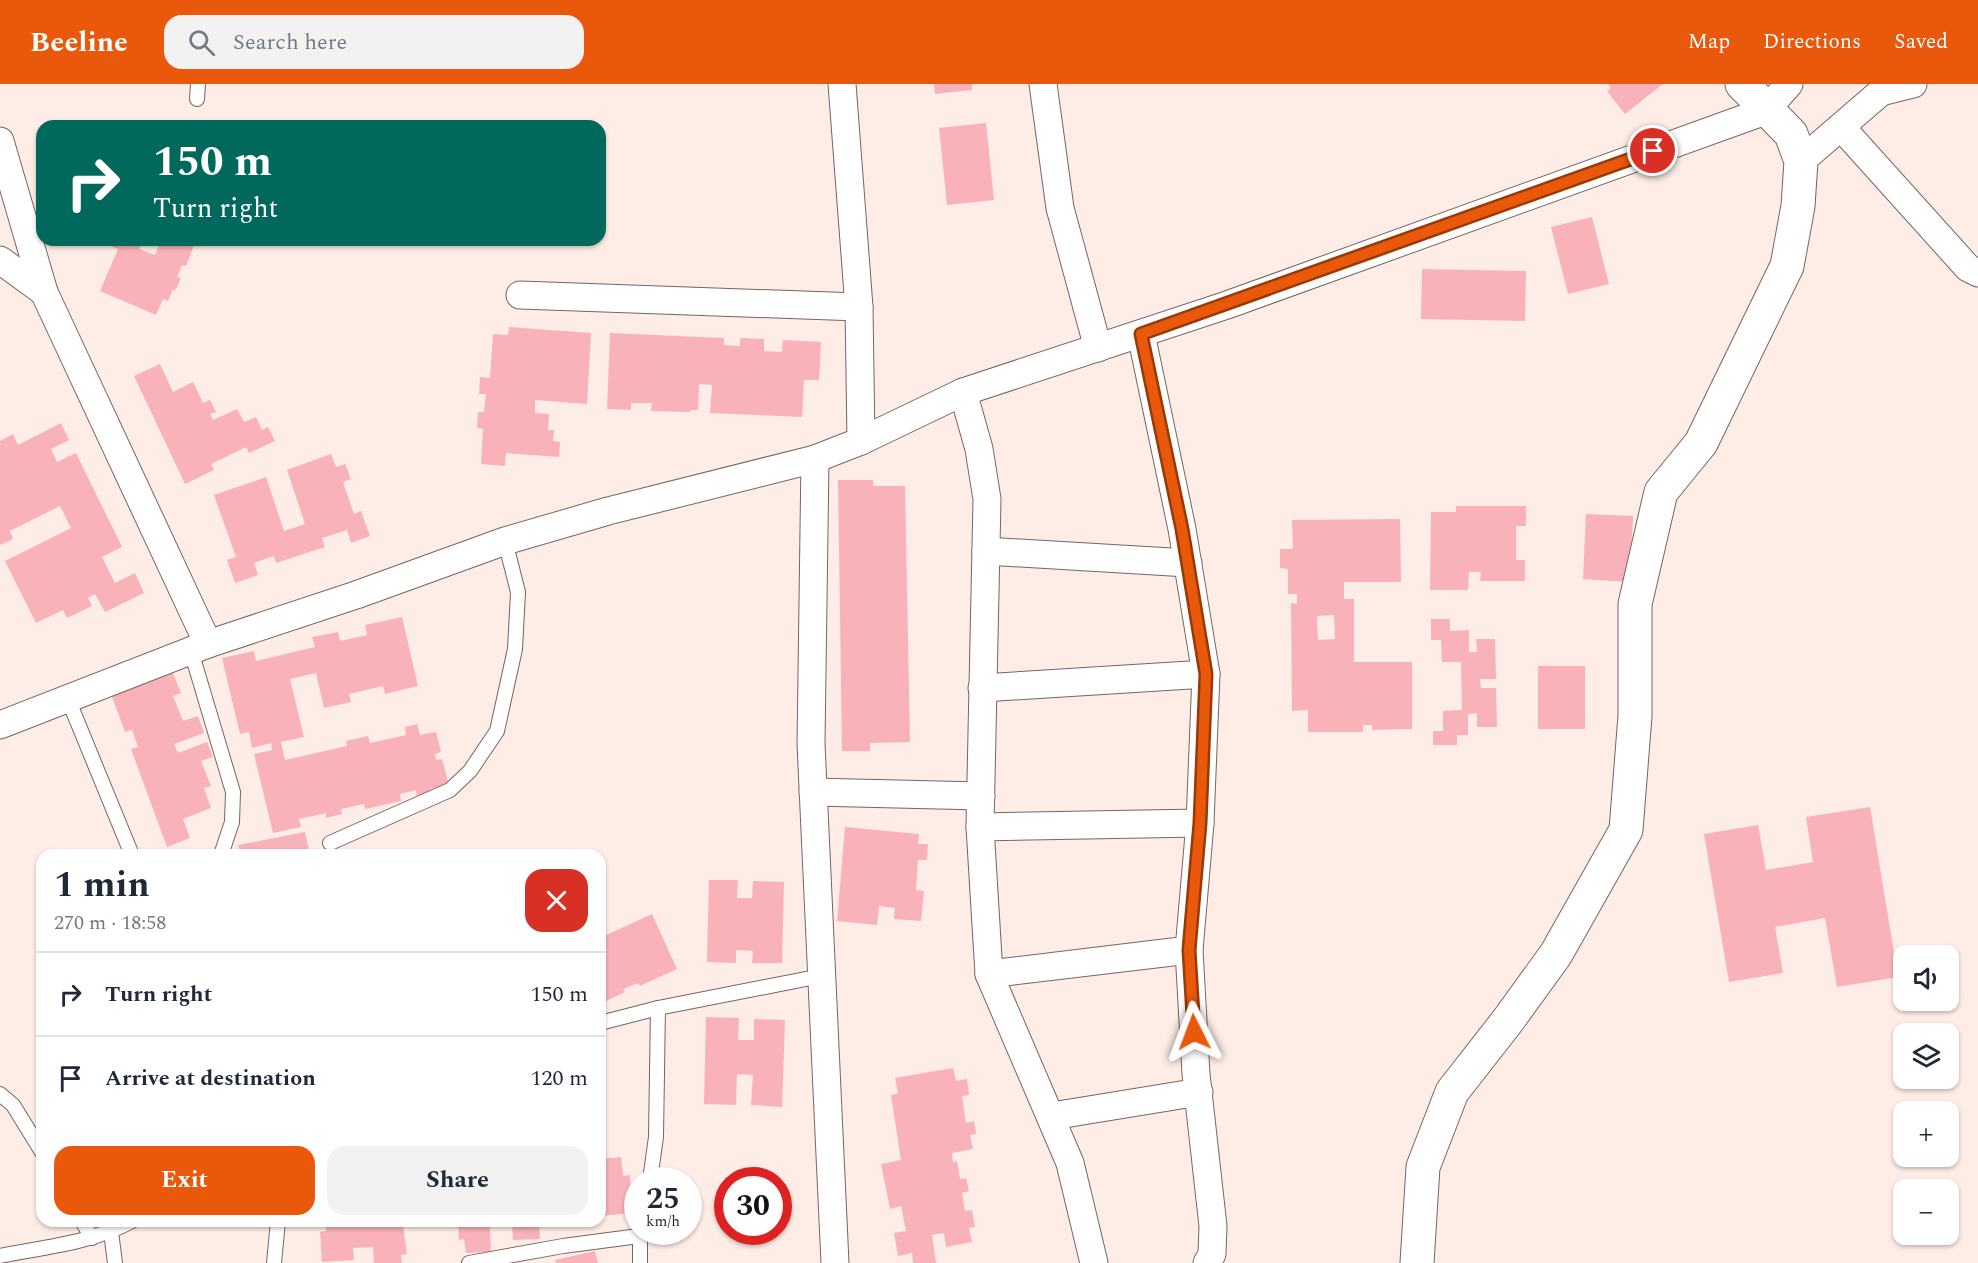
<!DOCTYPE html>
<meta charset="utf-8">
<style>
:root{--surface:#fff;--page:#f2f2f3;--text:#1f2937;--muted:#747a83;--line:#e0e1e3;--accent:#ea580c}
body{margin:0;font-family:Spectral,serif;background:var(--page);color:var(--text);height:100vh;display:flex;flex-direction:column;font-size:22px;white-space:nowrap}
*{box-sizing:border-box;margin:0}
p{font-size:20px;color:var(--muted)}
.icon{flex:none;width:33px;height:33px;fill:none;stroke:currentColor;stroke-width:2;stroke-linecap:round;stroke-linejoin:round}
.map{position:relative;flex:1;overflow:hidden}
.drawer{position:absolute;left:36px;top:765px;width:570px;height:378px;display:flex;flex-direction:column;background:var(--surface);border-radius:18px;box-shadow:0 2px 4px #0004}
.drawer>*{flex:none}
.guide{position:absolute;left:36px;top:36px;width:570px;height:126px;border-radius:18px;box-shadow:0 2px 4px #0004;background:#00695c;color:#fff;overflow:hidden}
.tools{position:absolute;left:1893px;top:861px;display:grid;gap:12px}
.tools a{display:grid;place-items:center;width:66px;height:66px;border-radius:12px;background:var(--surface);box-shadow:0 2px 4px #0004;font-size:30px}
.speed{position:absolute;left:624px;top:1083px;display:flex;gap:12px;font-size:30px;font-weight:700;text-align:center}
.speed>*{display:grid;place-content:center;width:78px;height:78px;border-radius:50%;background:var(--surface);box-shadow:0 2px 4px #0004;line-height:1}
.speed small{font-size:15px;font-weight:400}
.speed .limit{border:9px solid #d22;background:#fff;color:#111}
.pin{position:absolute;display:grid;place-items:center;width:51px;height:51px;color:#fff;margin:-26px;border:3px solid #fff;border-radius:50%;box-shadow:0 2px 6px #0007}
.me{position:absolute;width:66px;margin:-33px;rotate:357deg;stroke-linejoin:round;filter:drop-shadow(0 0 4px #0008)}
.turn{display:flex;align-items:center;gap:21px;height:126px;padding:0 18px;font-size:27px}
.turn .icon{width:78px;height:78px;stroke-width:2.5}
.turn b{display:block;font-size:42px;line-height:51px}
.round{display:grid;place-items:center;flex:none;width:63px;height:63px;border-radius:18px;background:var(--page)}
.head{display:flex;align-items:center;justify-content:space-between;height:102px;padding:0 18px}
h1{font-size:36px;font-weight:700;line-height:45px}
.cta{display:flex;gap:12px;margin-top:auto;padding:12px 18px}
.cta a{flex:1;height:69px;border-radius:18px;background:var(--accent);color:#fff;font-size:24px;font-weight:700;line-height:69px;text-align:center}
.cta a+a{background:var(--page);color:var(--text)}
ul{padding:0;list-style:none}
li{display:flex;align-items:center;gap:18px;height:84px;padding:0 18px;border-top:2px solid var(--line)}
li div{flex:1}
li b{display:block;font-size:22px}
li em{font-style:normal}
header{display:flex;align-items:center;gap:36px;box-sizing:border-box;height:84px;padding:0 30px;background:var(--accent);color:#fff}
header strong{font-size:28px}
nav{display:flex;gap:33px;margin-inline-start:auto;font-size:21px}
.search{width:420px;height:54px;background:var(--page);display:flex;align-items:center;gap:15px;box-sizing:border-box;padding:0 21px;border-radius:18px;color:var(--muted);font-size:22px}
.map>svg:first-child{display:block}
.building{fill:#f9b2b9;fill-rule:evenodd}
.lines{fill:none;stroke-linecap:round;stroke-linejoin:round}
.lane-casing{stroke:#77655e;stroke-width:16}
.street-casing{stroke:#77655e;stroke-width:29}
.secondary-casing{stroke:#77655e;stroke-width:35}
.lane{stroke:#fff;stroke-width:14}
.street{stroke:#fff;stroke-width:27}
.secondary{stroke:#fff;stroke-width:33}
.route-casing{stroke:#983908;stroke-width:15}
.route{stroke:#ea580c;stroke-width:10}
</style>
<header>
<strong>Beeline</strong>
<div class="search"><svg class="icon" aria-label="search" viewBox="0 0 24 24"><circle cx="10" cy="10" r="6"/><path d="M15 15l6 6"/></svg>Search here</div>
<nav><a>Map</a><a>Directions</a><a>Saved</a></nav>
</header>
<div class="map">
<svg width="1978" height="1179" viewBox="0 0 1978 1179">
<rect width="100%" height="100%" fill="#feede6"/>
<g class="building">
<path d="M934 0H972V6L935 10Z"/>
<path d="M1608 0H1663L1625 30 1607 7 1611 4Z"/>
<path d="M986 39 994 116 947 121 939 44Z"/>
<path d="M1592 133 1609 200 1568 210 1551 143Z"/>
<path d="M96 156H143L139 165 155 171 161 156H196L186 182 182 181 177 193 181 194 175 207 173 205 168 217 163 215 156 231 100 207 118 165Z"/>
<path d="M1422 185 1526 187 1525 237 1421 235Z"/>
<path d="M509 243 591 249 587 320 535 316V329L549 330 548 346H554L553 357 560 358 559 373 506 369 505 382 481 380 483 345 477 344 478 328H484L486 310H479L480 293 490 294 493 250 508 251Z"/>
<path d="M610 249 724 254V261L740 262V254L764 255V267L782 268 783 256 821 258 819 296H804L802 333 710 329 712 301 699 300 698 326H690V328L651 327 652 319H631V326L607 325Z"/>
<path d="M160 280 173 308 193 298 203 319 210 316 216 328 210 330 213 336 237 325 244 338 256 333 262 346 268 343 275 357 249 369 246 363 211 380 214 386 185 400 134 292Z"/>
<path d="M61 339 69 356 51 365 57 378 76 369 122 463 102 473 115 499 135 489 144 509 105 528 95 510 88 514 92 522 67 534 63 526 36 539 5 477 71 444 60 422 10 447 13 455 0 461V357L13 350 18 361Z"/>
<path d="M331 370 336 383 345 380 351 395 343 398 354 430 361 427 370 452 351 459 347 446 322 454 325 463 276 479 274 472 254 479 258 491 235 499 227 476 236 473 214 411 266 393 284 447 305 440 287 386Z"/>
<path d="M838 396H873V402H905L910 658 870 659V667H842Z"/>
<path d="M1456 422H1526V442H1516V476H1525V497H1480L1481 488H1469L1468 506H1430L1431 428H1456Z"/>
<path d="M1586 430 1633 432 1630 498 1583 495Z"/>
<path d="M1400 435 1401 498H1344V515H1354V578H1412V645L1372 646V641H1363V648H1308V626L1292 627 1291 519 1297 520V510H1288V485L1280 484V465H1293L1292 436ZM1334 531 1335 555 1318 556 1317 532Z"/>
<path d="M402 533 418 602 385 610 383 602 349 610 351 618 324 624 316 589 290 595 304 653 281 658 285 676 347 662 346 657 368 652 370 659 406 651 405 643 417 640 420 651 436 648 441 668 435 670 436 676 442 675 449 701 430 705 431 709 417 713 416 706 400 710 401 717 365 725 364 720 341 725 342 730 326 734V729L299 735 301 743 273 749 254 670 272 666 271 659 252 664 249 648 240 650 222 574 254 567 256 577 315 563 312 553 338 548 340 557 367 551 365 541Z"/>
<path d="M1431 535H1450V547L1469 546V568H1477L1476 555H1495L1496 595H1480L1481 604H1496L1497 643H1477V629L1468 630V651H1457V661H1433V647H1443V627L1462 626 1461 578H1442L1441 556H1431Z"/>
<rect x="1538" y="582" width="47" height="63"/>
<path d="M172 587 181 609 173 612 183 637 198 632 204 649 174 660 178 669 207 658 213 673 201 677 211 702 204 704 211 724 183 735 190 754 167 763 131 665 138 663 132 646 125 648 111 610Z"/>
<path d="M1870 723 1898 893 1837 903 1825 834 1775 843 1783 889 1729 898 1704 750 1758 741 1766 786 1813 778 1806 733Z"/>
<path d="M845 743 919 750 918 760H928L927 776H918L916 806 924 807 921 837 894 835 895 824 879 822 877 841 837 837Z"/>
<path d="M305 748 310 771H240L238 761Z"/>
<path d="M709 796H738L737 814H752L753 797 784 798 782 879H752L753 867 736 866V879L707 878Z"/>
<path d="M652 830 677 885 640 902 638 899 623 905 625 908 600 920V854Z"/>
<path d="M706 933 739 934 738 956H754V935L785 936 782 1023 751 1021 753 991 737 990 736 1021 704 1020Z"/>
<path d="M953 984 956 997 967 995 969 1011 962 1012 966 1039 974 1037 976 1050 970 1051 973 1065 952 1069 953 1078 957 1077 960 1095 966 1094 969 1107 962 1109 965 1127 972 1126 975 1143 969 1144 972 1158 946 1163 944 1149 932 1151 936 1179H913L912 1169 898 1172 894 1149 906 1147 901 1122 890 1125 881 1080 901 1076 891 1011 898 1009 895 994Z"/>
<path d="M621 1073 623 1092 630 1091 632 1129 600 1132V1075Z"/>
<path d="M325 1137H396L397 1142H403L407 1170 401 1171 402 1179H374L373 1163 353 1164 354 1176 322 1178 320 1148 326 1147Z"/>
<path d="M458 1137H539L540 1155 513 1156 512 1142 490 1143 491 1168 466 1169 464 1155 459 1156Z"/>
<path d="M595 1167 598 1179H556L555 1176Z"/>
</g>
<g class="lines">
<defs>
<g id="lane">
<path d="M197 15 198 0"/>
<path d="M191 567 233 708 232 738 221 771"/>
<path d="M68 615 132 771"/>
<path d="M330 759 450 706 470 687 497 647 515 565 518 508 505 457"/>
<path d="M600 939 658 924 821 892"/>
<path d="M0 1010 13 1021 42 1068"/>
<path d="M650 1096 656 1053 658 924"/>
<path d="M82 1137 92 1154"/>
<path d="M111 1148 115 1179"/>
<path d="M0 1172C45 1163 91 1159 132 1137"/>
<path d="M274 1179 278 1137"/>
<path d="M469 1179 563 1162 639 1152"/>
<path d="M640 1179V1148"/>
</g>
<g id="street">
<path d="M842 0 859 223 861 357"/>
<path d="M1043 0 1060 124 1098 264"/>
<path d="M1841 43 1968 184 1978 189"/>
<path d="M0 57 44 208 208 560"/>
<path d="M1801 77 1881 8 1913 0"/>
<path d="M0 176 44 208"/>
<path d="M520 211 859 223"/>
<path d="M1141 250 1182 445 1206 590 1200 739 1189 866 1196 990 1213 1142 1212 1170 1207 1179"/>
<path d="M963 308 979 365 987 415 980 743 989 890 1070 1079 1094 1179"/>
<path d="M815 375 811 660 835 1179"/>
<path d="M986 467 1188 479"/>
<path d="M982 604 1206 590"/>
<path d="M0 641 208 560 356 511 505 457 608 427 815 375 861 357 963 308 1227 221 1765 27 1789 0"/>
<path d="M813 708 981 712"/>
<path d="M980 743 1200 739"/>
<path d="M989 890 1189 866"/>
<path d="M1052 1032 1199 1008"/>
</g>
<path id="secondary" d="M1417 1179 1423 1083 1452 1008 1509 935 1556 870 1626 746 1635 632V520L1661 408 1701 359 1787 182 1798 122 1801 77 1791 50 1742 0"/>
</defs>
<use href="#lane" class="lane-casing"/>
<use href="#street" class="street-casing"/>
<use href="#secondary" class="secondary-casing"/>
<use href="#lane" class="lane"/>
<use href="#street" class="street"/>
<use href="#secondary" class="secondary"/>
</g>
<g class="lines">
<defs>
<path id="route" d="M1194 948 1189 866 1200 739 1206 590 1182 445 1141 250 1653 67"/>
</defs>
<use href="#route" class="route-casing"/>
<use href="#route" class="route"/>
</g>
</svg>
<div class="tools">
<a><svg class="icon" aria-label="sound" viewBox="0 0 24 24"><path d="M4 9h4l5-4v14l-5-4H4zM17 9q2 3 0 6"/></svg></a>
<a><svg class="icon" aria-label="layers" viewBox="0 0 24 24"><path d="M12 4l9 5-9 5-9-5zM3 14l9 5 9-5"/></svg></a>
<a>+</a>
<a>−</a>
</div>
<div class="speed"><div>25<small>km/h</small></div><div class="limit">30</div></div>
<div class="pin" style="left:1653px;top:67px;background:#d93025"><svg class="icon" aria-label="arrive" viewBox="0 0 24 24"><path d="M6 21V4h12l-3 4 3 4H6"/></svg></div>
<svg class="me" style="left:1194px;top:948px" viewBox="-20 -20 40 40"><path d="M0-17L14 15 0 8-14 15z" fill="#ea580c" stroke="#fff" stroke-width="4"/></svg>
<div class="guide">
<div class="turn"><svg class="icon" aria-label="right" viewBox="0 0 24 24"><path d="M7 20v-9h11M14 6l5 5-5 5"/></svg><div><b>150 m</b>Turn right</div></div>
</div>
<section class="drawer">
<div class="head"><div><h1>1 min</h1><p>270 m · 18:58</p></div><a class="round" style="background:#d93025;color:#fff"><svg class="icon" aria-label="close" viewBox="0 0 24 24"><path d="M6 6l12 12M18 6L6 18"/></svg></a></div>
<ul>
<li><svg class="icon" aria-label="right" viewBox="0 0 24 24"><path d="M7 20v-9h11M14 6l5 5-5 5"/></svg><div><b>Turn right</b></div><em>150 m</em></li>
<li><svg class="icon" aria-label="arrive" viewBox="0 0 24 24"><path d="M6 21V4h12l-3 4 3 4H6"/></svg><div><b>Arrive at destination</b></div><em>120 m</em></li>
</ul>
<div class="cta"><a>Exit</a><a>Share</a></div>
</section>
</div>
